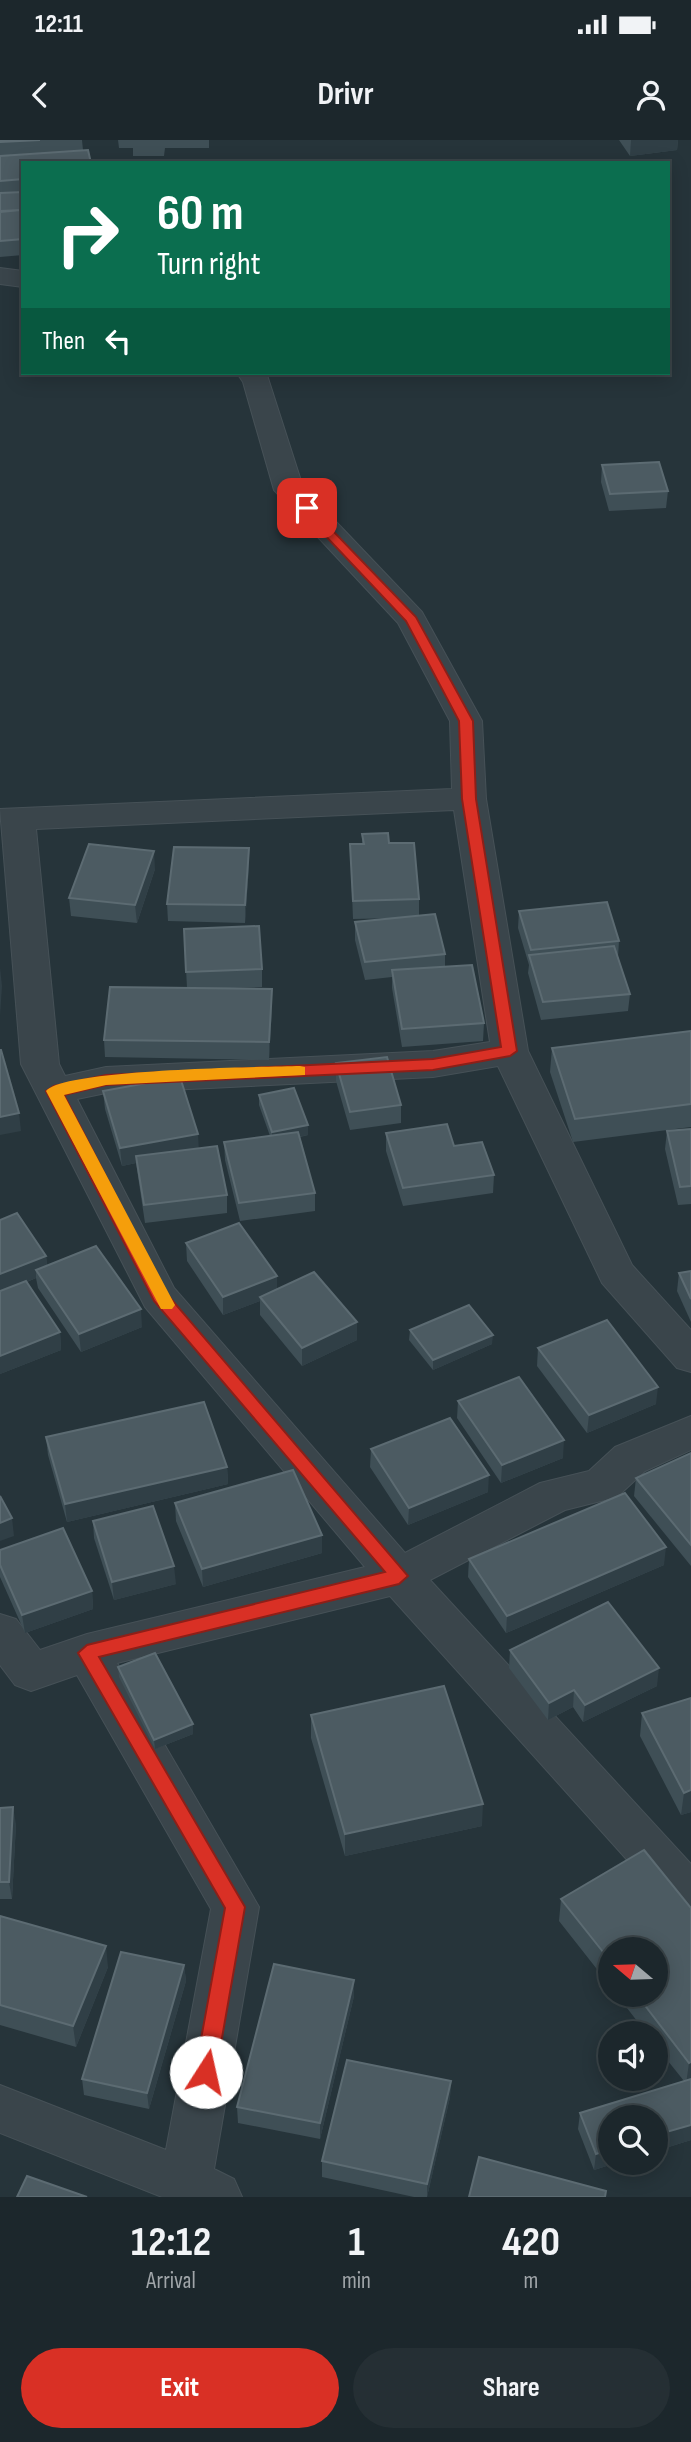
<!DOCTYPE html>
<style>
:root{--surface:#1c272c;--page:#252f34;--text:#f1f3f6;--muted:#a0a5a9;--line:#3a4448;--accent:#d93025}
body{margin:0;font-family:"Sofia Sans Condensed",sans-serif;background:var(--page);color:var(--text);height:100vh;display:flex;flex-direction:column;font-size:26px;white-space:nowrap}
*{box-sizing:border-box;margin:0}
p{font-size:23px;color:var(--muted)}
.icon{flex:none;width:38px;height:38px;fill:none;stroke:currentColor;stroke-width:2;stroke-linecap:round;stroke-linejoin:round}
.map{position:relative;height:2057px;overflow:hidden}
.sheet{display:flex;flex-direction:column;background:var(--surface);flex:1}
.sheet>*{flex:none}
.hud{position:absolute;left:21px;top:21px;width:649px;height:214px;border-radius:0px;box-shadow:0 4px 18px #0003,0 0 0 2px var(--line);background:#0b6e4f;color:#fff;overflow:hidden}
.needle{width:46px;rotate:289deg}
.controls{position:absolute;left:598px;top:1797px;display:grid;gap:14px}
.controls a{display:grid;place-items:center;width:70px;height:70px;border-radius:50%;background:var(--surface);box-shadow:0 4px 18px #0003,0 0 0 2px var(--line);font-size:35px}
.pin{position:absolute;display:grid;place-items:center;width:60px;height:60px;color:#fff;margin:-30px;border-radius:14px;box-shadow:0 4px 10px #0006}
.me{position:absolute;width:77px;margin:-38px;rotate:10deg;stroke-linejoin:round;filter:drop-shadow(0 0 5px #0008)}
.turn{display:flex;align-items:center;gap:24px;height:147px;padding:0 21px;font-size:32px}
.turn .icon{width:91px;height:91px;stroke-width:2.5}
.turn b{display:block;font-size:49px;line-height:60px}
.then{display:flex;align-items:center;height:66px;padding:0 21px;background:#0003;gap:14px;font-size:26px}
.eta{display:flex;justify-content:space-evenly;align-items:center;height:119px;text-align:center}
.eta b{font-size:42px;font-weight:700;line-height:49px}
.primary-button{display:flex;gap:14px;margin-top:auto;padding:14px 21px}
.primary-button a{flex:1;height:80px;border-radius:42px;background:var(--accent);color:#fff;font-size:28px;font-weight:700;line-height:80px;text-align:center}
.primary-button a+a{background:var(--page);color:var(--text)}
.status{display:flex;justify-content:space-between;align-items:center;height:49px;padding:0 35px;background:var(--surface);direction:ltr}
.status svg{height:19px;fill:currentColor}
header{display:flex;justify-content:space-between;align-items:center;height:91px;padding:0 21px;background:var(--surface);font-size:32px;font-weight:700}
.map>svg:first-child{display:block}
.lines{fill:none;stroke-linecap:round;stroke-linejoin:round}
.minor-casing{stroke:#465157;stroke-width:2}
.minor{fill:#3a454b;fill-rule:evenodd}
.wall{fill:#3f4f56}
.shaded-wall{fill:#303f46}
.building{fill:#4c5b62;stroke:#5c6b72;stroke-width:2}
.route{fill:#d93025;stroke:#8d1f18;stroke-width:2}
.slow{fill:#f59e0b}
</style>
<div class="status"><b>12:11</b><svg viewBox="0 0 49 12"><path d="M0 12V9h3v3zM5 12V6h3v6zM10 12V3h3v9zM15 12V0h3v12zM26 1h20v11H26zM47 4h2v5h-2z"/></svg></div>
<header><svg class="icon" aria-label="back" viewBox="0 0 24 24"><path d="M15 5l-7 7 7 7"/></svg>Drivr<svg class="icon" aria-label="person" viewBox="0 0 24 24"><circle cx="12" cy="8" r="4"/><path d="M4 21q1-7 8-7t8 7"/></svg></header>
<div class="map">
<svg width="691" height="2057" viewBox="0 0 691 2057">
<rect width="100%" height="100%" fill="#26343a"/>
<g class="lines">
<defs>
<g id="minor">
<path d="M0 128 23 131V147L0 144Z"/>
<path d="M237 233 267 235 303 347 422 472 482 581 486 659 528 911 632 1125 691 1190V1232L677 1228 602 1143 498 926 433 937 106 953 77 959 174 1148 405 1413 540 1343 589 1331 615 1307 691 1276V1310L645 1331 617 1357 565 1370 430 1440 691 1724V1778L674 1772 390 1456 117 1523 259 1767 214 2029 234 2039 242 2057H162L0 1993V1945L166 2010 211 1769 77 1535 31 1551 15 1545 0 1525V1474L16 1479 40 1510 87 1494 365 1427 145 1167 21 924 0 669 452 649 450 581 398 483 274 350 243 242ZM454 670 490 902 433 911 106 927 65 936 59 924 36 689Z"/>
</g>
</defs>
<use href="#minor" class="minor-casing"/>
<use href="#minor" class="minor"/>
</g>
<g class="wall">
<path d="M0 0H82L83 10 23 23V115L0 117Z"/>
<path d="M118 0H209V8H165L164 16H133V8H119Z"/>
<path d="M619 0H678L677 10 630 16Z"/>
<path d="M602 325 668 351 666 368 609 371 601 342Z"/>
<path d="M362 694 389 703 419 759V776L445 814V827L484 883 483 901 402 907 392 848V837L365 840 355 800V782L400 778 353 779 350 704H362Z"/>
<path d="M249 708V725L245 783 168 781 167 764Z"/>
<path d="M155 729 137 783 71 776 69 758Z"/>
<path d="M519 771 619 801 618 817 630 854 628 871 541 880 528 833 529 825 518 788Z"/>
<path d="M184 789 262 829V847L230 848 272 867 269 920 105 917 104 900 187 848Z"/>
<path d="M691 891V987L573 1002 550 932 552 908Z"/>
<path d="M336 923 401 965V983L350 990 336 941Z"/>
<path d="M103 951 198 994V1008L227 1055V1073L145 1083 136 1023 122 1026 105 969Z"/>
<path d="M259 955 308 995 300 997 315 1053V1071L240 1081 225 1020 224 1002 270 996 259 965Z"/>
<path d="M691 989V1064L678 1065 665 1009 667 991Z"/>
<path d="M386 993 454 1006 494 1035 493 1053 403 1066 386 1011Z"/>
<path d="M0 1080 46 1116 47 1126 142 1187 81 1212 38 1148 36 1138 27 1142 60 1192 61 1210 0 1234Z"/>
<path d="M186 1103 277 1136V1149L357 1182V1200L302 1226 260 1175V1161L223 1175 187 1121Z"/>
<path d="M691 1131V1182L677 1151 679 1133Z"/>
<path d="M410 1190 492 1204 433 1230 409 1200Z"/>
<path d="M538 1208 656 1264 587 1293 537 1226Z"/>
<path d="M458 1261 563 1318 501 1343 457 1278Z"/>
<path d="M46 1297 227 1327 228 1344 67 1382 48 1315Z"/>
<path d="M371 1309 488 1352 408 1385 370 1327Z"/>
<path d="M691 1313V1426L634 1356 636 1338Z"/>
<path d="M175 1363 322 1413 203 1447 176 1381Z"/>
<path d="M93 1381 176 1444 114 1460 94 1398Z"/>
<path d="M0 1410 92 1451 93 1469 25 1493 0 1437Z"/>
<path d="M469 1419 664 1425 506 1493 468 1437Z"/>
<path d="M510 1510 657 1546 583 1582 573 1567 548 1580 509 1528Z"/>
<path d="M118 1527 193 1584V1594L155 1609 119 1537Z"/>
<path d="M691 1558V1672L681 1675 640 1596 642 1573Z"/>
<path d="M311 1575 482 1686 345 1716 311 1598Z"/>
<path d="M0 1668 16 1684 12 1759H0Z"/>
<path d="M561 1759 691 1768V2000L656 2011V1978L611 2023H616L594 2030 578 1989 580 1973 684 1941 656 1906V1894H647L617 1855H656L611 1810V1847L559 1781Z"/>
<path d="M0 1776 108 1827 76 1907 0 1885Z"/>
<path d="M184 1825 186 1841 149 1969 84 1955 82 1939Z"/>
<path d="M354 1840V1856L320 1999 238 1983 237 1967Z"/>
<path d="M451 1941 450 1957 427 2057H414L322 2037V2021Z"/>
</g>
<g class="shaded-wall">
<path d="M631 0H678L677 10 630 16Z"/>
<path d="M249 708V725L245 783V765Z"/>
<path d="M154 711 155 729 137 783 135 765Z"/>
<path d="M0 828 2 846 0 876Z"/>
<path d="M272 849V867L269 920V902Z"/>
<path d="M19 973 21 991 0 995V977Z"/>
<path d="M308 985V995L272 1002V992Z"/>
<path d="M198 994 199 1012 136 1016V1023L122 1026 120 1008Z"/>
<path d="M46 1116 48 1133 36 1130V1138L0 1153V1134Z"/>
<path d="M277 1136V1154L260 1157V1161L223 1175V1157Z"/>
<path d="M141 1169 142 1187 81 1212 79 1194Z"/>
<path d="M357 1182V1200L302 1226V1208Z"/>
<path d="M60 1192 61 1210 0 1234V1216Z"/>
<path d="M493 1195 492 1204 433 1230V1220Z"/>
<path d="M658 1247 656 1264 587 1293 589 1275Z"/>
<path d="M564 1300 563 1318 501 1343 502 1325Z"/>
<path d="M227 1327 228 1344 67 1382 65 1364Z"/>
<path d="M489 1335 488 1352 408 1385 409 1368Z"/>
<path d="M12 1378 14 1396 0 1401V1383Z"/>
<path d="M322 1395V1413L203 1447 202 1429Z"/>
<path d="M666 1407 664 1425 506 1493 507 1476Z"/>
<path d="M174 1426 176 1444 114 1460 112 1442Z"/>
<path d="M92 1451 93 1469 25 1493 22 1475Z"/>
<path d="M659 1528 657 1546 583 1582 585 1565Z"/>
<path d="M574 1550 573 1567 548 1580 549 1563Z"/>
<path d="M193 1584V1594L155 1609 154 1600Z"/>
<path d="M691 1650V1672L681 1675 684 1653Z"/>
<path d="M483 1664 482 1686 345 1716V1694Z"/>
<path d="M13 1667 16 1684 12 1759 9 1742Z"/>
<path d="M106 1806 108 1827 76 1907 73 1886Z"/>
<path d="M184 1825 186 1841 149 1969 147 1953Z"/>
<path d="M354 1840V1856L320 1999V1983Z"/>
<path d="M691 1922V1941L686 1944 689 1923Z"/>
<path d="M451 1941 450 1957 427 2057V2044Z"/>
<path d="M691 1985V2000L656 2011V1995Z"/>
<path d="M611 2009V2023H616L594 2030 596 2014Z"/>
</g>
<g class="building">
<path d="M0 0H40L0 2Z"/>
<path d="M88 10 91 23H23V39L0 41V16Z"/>
<path d="M23 52V70L0 71V53Z"/>
<path d="M21 70 23 81V99L0 101V72Z"/>
<path d="M659 322 668 351 610 354 602 325Z"/>
<path d="M388 693 389 703H414L419 759 353 761 350 704H364L362 694Z"/>
<path d="M89 704 154 711 135 765 69 758Z"/>
<path d="M174 707 249 708 245 765 167 764Z"/>
<path d="M607 762 619 801 531 810 519 771Z"/>
<path d="M435 774 445 814 365 822 355 782Z"/>
<path d="M259 786 262 829 186 832 184 789Z"/>
<path d="M614 806 630 854 543 862 529 815Z"/>
<path d="M472 825 484 883 402 889 392 830Z"/>
<path d="M110 847 272 849 269 902 104 900Z"/>
<path d="M691 891V964L575 979 552 908Z"/>
<path d="M0 910H1L19 973 0 977Z"/>
<path d="M387 917 401 965 350 972 336 923Z"/>
<path d="M180 937 198 994 120 1008 103 951Z"/>
<path d="M294 948 308 985 272 992 259 955Z"/>
<path d="M447 984 454 1006 482 1002 494 1035 403 1048 386 993Z"/>
<path d="M691 989V1046L680 1047 667 991Z"/>
<path d="M298 992 315 1053 239 1063 224 1002Z"/>
<path d="M217 1006 227 1055 144 1065 136 1016Z"/>
<path d="M17 1073 46 1116 0 1134V1080Z"/>
<path d="M239 1083 277 1136 223 1157 186 1103Z"/>
<path d="M96 1106 141 1169 79 1194 36 1130Z"/>
<path d="M691 1131V1159L679 1133Z"/>
<path d="M314 1132 357 1182 302 1208 260 1157Z"/>
<path d="M26 1141 60 1192 0 1216V1151Z"/>
<path d="M469 1165 493 1195 433 1220 410 1190Z"/>
<path d="M607 1180 658 1247 589 1275 538 1208Z"/>
<path d="M519 1237 564 1300 502 1325 458 1261Z"/>
<path d="M204 1262 227 1327 65 1364 46 1297Z"/>
<path d="M450 1278 489 1335 409 1368 371 1309Z"/>
<path d="M691 1313V1405L636 1338Z"/>
<path d="M293 1330 322 1395 202 1429 175 1363Z"/>
<path d="M625 1353 666 1407 507 1476 469 1419Z"/>
<path d="M0 1356 12 1378 0 1383Z"/>
<path d="M153 1366 174 1426 112 1442 93 1381Z"/>
<path d="M63 1388 92 1451 22 1475 0 1425V1410Z"/>
<path d="M608 1462 659 1528 585 1565 574 1550 549 1563 510 1510Z"/>
<path d="M155 1513 193 1584 154 1600 118 1527Z"/>
<path d="M444 1546 483 1664 345 1694 311 1575Z"/>
<path d="M691 1558V1650L684 1653 642 1573Z"/>
<path d="M13 1667 9 1742H0V1668Z"/>
<path d="M644 1710 691 1768V1922L689 1923 637 1855H656V1810H611V1822L561 1759Z"/>
<path d="M0 1776 106 1806 73 1886 0 1865Z"/>
<path d="M121 1812 184 1825 147 1953 82 1939Z"/>
<path d="M274 1824 354 1840 320 1983 237 1967Z"/>
<path d="M347 1920 451 1941 427 2044 322 2021Z"/>
<path d="M691 1939V1985L656 1995V1978H611V2009L596 2014 580 1973Z"/>
<path d="M479 2017 606 2051 605 2057H469Z"/>
<path d="M27 2036 87 2057H17Z"/>
</g>
<path class="route" d="M307 364 416 477 473 581 476 659 517 911 510 916 433 930 106 945 64 955 166 1153 408 1436 399 1444 99 1517 245 1767 216 1932 213 1939 206 1942 198 1939 195 1932 225 1768 78 1513 87 1505 385 1432 154 1161 46 951 54 946 106 935 433 919 501 907 462 659 459 581 406 481 302 371V366Z"/>
<path class="slow" d="M300 926 305 927V935L106 945 64 955 175 1165 172 1169H161L46 951C64 929 261 927 300 926Z"/>
</svg>
<div class="controls">
<a><svg class="needle" viewBox="-14 -14 28 28"><path d="M0-13l5 13h-10z" fill="#e53935"/><path d="M0 13l5-13h-10z" fill="#a0a5a9"/></svg></a>
<a><svg class="icon" aria-label="sound" viewBox="0 0 24 24"><path d="M4 9h4l5-4v14l-5-4H4zM17 9q2 3 0 6"/></svg></a>
<a><svg class="icon" aria-label="search" viewBox="0 0 24 24"><circle cx="10" cy="10" r="6"/><path d="M15 15l6 6"/></svg></a>
</div>
<div class="pin" style="left:307px;top:368px;background:#d93025"><svg class="icon" aria-label="arrive" viewBox="0 0 24 24"><path d="M6 21V4h12l-3 4 3 4H6"/></svg></div>
<svg class="me" style="left:206px;top:1932px" viewBox="-20 -20 40 40"><circle r="19" fill="#fff"/><path d="M0-13L10 11 0 6-10 11z" fill="#d93025"/></svg>
<div class="hud">
<div class="turn"><svg class="icon" aria-label="right" viewBox="0 0 24 24"><path d="M7 20v-9h11M14 6l5 5-5 5"/></svg><div><b>60 m</b>Turn right</div></div>
<div class="then">Then<svg class="icon" aria-label="left" viewBox="0 0 24 24"><path d="M17 20v-9H6M10 6l-5 5 5 5"/></svg></div>
</div>
</div>
<section class="sheet">
<div class="eta">
<div><b>12:12</b><p>Arrival</p></div>
<div><b>1</b><p>min</p></div>
<div><b>420</b><p>m</p></div>
</div>
<div class="primary-button"><a>Exit</a><a>Share</a></div>
</section>
